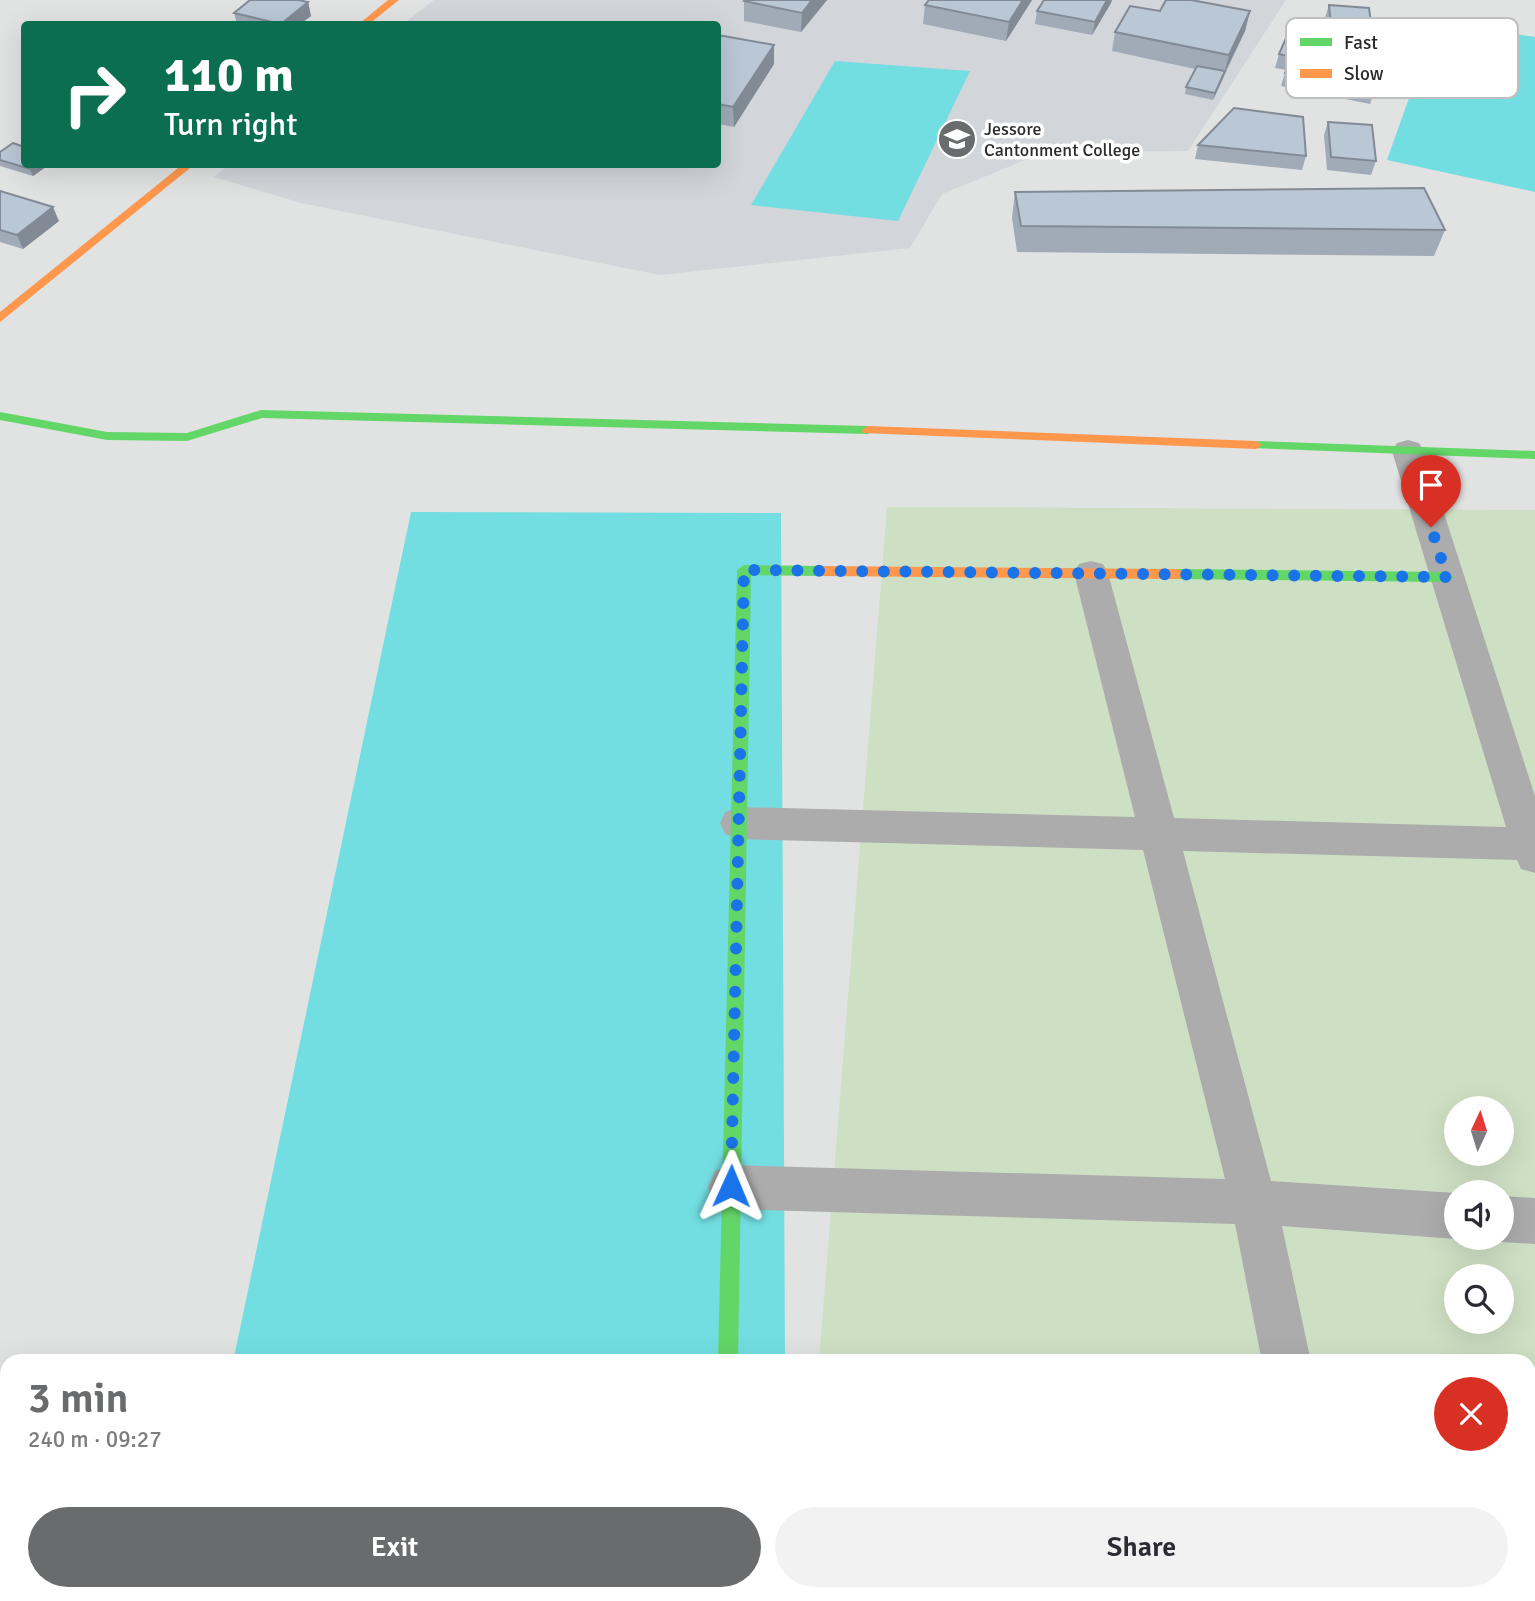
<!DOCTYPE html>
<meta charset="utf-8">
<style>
:root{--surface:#fff;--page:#f2f2f3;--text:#2b2b33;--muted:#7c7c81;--accent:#6a6b6c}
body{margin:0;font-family:Signika,sans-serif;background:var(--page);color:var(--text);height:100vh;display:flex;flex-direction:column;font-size:26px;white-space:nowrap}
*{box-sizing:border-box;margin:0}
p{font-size:23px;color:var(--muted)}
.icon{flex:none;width:38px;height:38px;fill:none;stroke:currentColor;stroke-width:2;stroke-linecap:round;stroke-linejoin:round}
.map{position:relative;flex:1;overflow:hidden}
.side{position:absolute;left:0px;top:1354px;width:1536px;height:247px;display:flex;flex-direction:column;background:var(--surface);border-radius:21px 21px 0 0;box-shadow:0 7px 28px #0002}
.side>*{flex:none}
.banner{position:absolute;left:21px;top:21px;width:700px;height:147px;border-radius:7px;box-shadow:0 7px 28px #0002;background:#0b6e4f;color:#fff;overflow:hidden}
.needle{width:46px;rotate:4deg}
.controls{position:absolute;left:1444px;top:1096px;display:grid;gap:14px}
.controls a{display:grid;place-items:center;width:70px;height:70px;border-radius:50%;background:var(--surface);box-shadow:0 7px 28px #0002;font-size:35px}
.pin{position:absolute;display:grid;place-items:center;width:60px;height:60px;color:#fff;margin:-72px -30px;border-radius:50% 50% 50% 0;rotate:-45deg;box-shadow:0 0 7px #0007}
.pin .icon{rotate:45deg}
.me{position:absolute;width:77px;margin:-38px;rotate:1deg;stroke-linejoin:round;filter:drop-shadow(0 0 5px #0008)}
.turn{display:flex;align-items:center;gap:24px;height:147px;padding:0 28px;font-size:32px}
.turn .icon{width:91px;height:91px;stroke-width:2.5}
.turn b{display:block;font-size:49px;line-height:60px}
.round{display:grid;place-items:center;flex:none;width:74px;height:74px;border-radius:37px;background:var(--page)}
.headline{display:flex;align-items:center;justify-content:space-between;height:119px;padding:0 28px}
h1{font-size:42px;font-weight:600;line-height:52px;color:var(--accent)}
.action{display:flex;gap:14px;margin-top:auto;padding:14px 28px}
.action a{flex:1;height:80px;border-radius:42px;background:var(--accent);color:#fff;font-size:28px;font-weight:600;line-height:80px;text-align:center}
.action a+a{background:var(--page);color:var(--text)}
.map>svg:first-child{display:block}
.built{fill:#d2d5da}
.green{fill:#cee0c4;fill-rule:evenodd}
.water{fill:#72dee1}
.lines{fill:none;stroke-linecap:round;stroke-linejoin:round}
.street{fill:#acacac;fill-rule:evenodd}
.fast{fill:#63d668;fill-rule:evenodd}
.slow{fill:#ff974d;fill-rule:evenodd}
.wall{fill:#a0abb7}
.shaded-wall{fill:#828b95}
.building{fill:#bac7d5;stroke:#828b95;stroke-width:2}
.route{stroke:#1a73e8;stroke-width:12;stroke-dasharray:0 21.6}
.labels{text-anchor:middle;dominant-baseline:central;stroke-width:7;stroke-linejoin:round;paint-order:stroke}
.far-poi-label{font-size:18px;fill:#2a2b2c;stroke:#fff;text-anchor:start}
.key{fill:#fff;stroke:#bfbfc0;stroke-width:2}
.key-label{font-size:19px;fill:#2a2b2c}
</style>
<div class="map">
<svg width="1535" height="1601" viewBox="0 0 1535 1601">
<rect width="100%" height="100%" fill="#e1e2e2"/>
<path class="built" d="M434 0H1286L1188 151 1045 152 942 194 910 248 660 275 301 203 214 177 230 164H718V124L734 127 718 55V24H403Z"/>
<path class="green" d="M887 507 1535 510V1601H800V1594H1530V1362L819 1361ZM1456 1108H1502V1153H1456ZM1456 1192H1502V1237H1456ZM1456 1276H1502V1321H1456Z"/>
<g class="water">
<path d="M1436 22 1535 37V192L1387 160Z"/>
<path d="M835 61 970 71 898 221 751 205Z"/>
<path d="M411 512 781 513 785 1361 233 1362Z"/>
<path d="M185 1594H786V1601H184Z"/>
</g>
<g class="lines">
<g class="street">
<path d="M1408 440 1419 443 1424 451 1535 796V873L1521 869 1517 860 1183 851 1271 1181 1456 1193V1237H1459L1456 1239 1282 1226 1311 1362H1262L1235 1224 731 1209 715 1203 708 1187 715 1171 731 1165 1225 1179 1143 850 739 839 725 834 720 823 725 812 739 807 1135 817 1074 573 1079 564 1091 561 1103 564 1108 573 1174 818 1506 827 1392 451 1397 443Z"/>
<path d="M1502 1196 1535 1198V1244L1502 1242 1491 1237H1502Z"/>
<rect x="697" y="1594" width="54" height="7"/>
<path d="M1308 1594H1362L1363 1601H1309Z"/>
</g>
<g class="fast">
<path d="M261 410 868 426 874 430 868 434 262 418 187 441 107 440 0 420V412L107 432 187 433Z"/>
<path d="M1256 441 1535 451V459L1251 448V442Z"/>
<path d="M744 565 822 566 829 571 822 576 751 575 738 1362H718L737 570Z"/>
<path d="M1178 569 1447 572 1454 577 1447 582 1178 579 1171 574Z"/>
</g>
<g class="slow">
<path d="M388 0H399L369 24H359Z"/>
<path d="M183 164H195L0 322V312Z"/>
<path d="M868 426 1256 441 1262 445 1256 449 863 433 862 430Z"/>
<path d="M822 566 1178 569 1185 574 1178 579 822 576 815 571Z"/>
</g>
</g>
<g class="wall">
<path d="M827 0 801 32 744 21V1Z"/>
<path d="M929 0H1032L1006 41 923 24 925 5Z"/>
<path d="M308 2 311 16 300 24H237L234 13Z"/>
<path d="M1111 3 1092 35 1035 24 1037 11Z"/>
<path d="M1329 5 1373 37 1369 51 1363 50 1387 55 1370 104 1281 86 1286 70 1275 68 1279 54 1328 44 1325 18Z"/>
<path d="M1160 11H1250L1245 31 1213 100 1185 94 1186 87 1195 69 1112 51 1115 32Z"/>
<path d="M718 35 774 64 734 127 718 124Z"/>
<path d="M1328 122 1376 161 1371 175 1327 170 1324 135Z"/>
<path d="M1198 145 1306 156 1302 170 1195 159Z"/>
<path d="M0 152 24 164H50L33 176 0 166Z"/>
<path d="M0 191 59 221 23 249 0 242Z"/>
<path d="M1015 192 1445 230 1434 256 1017 252 1012 218Z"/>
</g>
<g class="shaded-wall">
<path d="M812 0H827L801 32 802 13Z"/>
<path d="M1023 0H1032L1006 41 1009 22Z"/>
<path d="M1107 0H1112L1111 3 1092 35 1095 22Z"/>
<path d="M308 2 311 16 300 24H281Z"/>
<path d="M1250 11 1245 31 1224 74 1229 55Z"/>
<path d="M774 45V64L734 127 733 107Z"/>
<path d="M1225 71 1223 78 1213 100 1215 93Z"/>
<path d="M37 164H50L33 176 30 169Z"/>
<path d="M53 207 59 221 23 249 17 235Z"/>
</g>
<g class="building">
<path d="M250 0H298L308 2 281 24 234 13Z"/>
<path d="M745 0H812L802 13 744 1Z"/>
<path d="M929 0H1023L1009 22 925 5Z"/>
<path d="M1044 0H1107L1095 22 1037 11Z"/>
<path d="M1166 0H1191L1250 11 1229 55 1115 32 1130 6 1160 11Z"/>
<path d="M1329 5 1369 8 1373 37 1332 34Z"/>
<path d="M718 35 774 45 733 107 718 104Z"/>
<path d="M1287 36 1387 55 1375 91 1285 73 1292 57 1279 54Z"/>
<path d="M1197 66 1225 71 1215 93 1186 87Z"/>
<path d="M1234 108 1303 117 1306 156 1198 145Z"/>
<path d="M1328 122 1372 125 1376 161 1331 157Z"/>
<path d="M13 143 24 147V164H37L30 169 0 160V152Z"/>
<path d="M1424 188 1445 230 1021 226 1015 192Z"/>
<path d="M0 191 53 207 17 235 0 230Z"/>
</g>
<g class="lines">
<path class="route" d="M731 1186 744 570 1447 577 1431 527"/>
</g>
<defs>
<symbol id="university-disc" viewBox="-11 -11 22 22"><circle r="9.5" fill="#6a6b6c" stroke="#fff"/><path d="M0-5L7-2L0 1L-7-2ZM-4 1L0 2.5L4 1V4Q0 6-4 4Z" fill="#fff"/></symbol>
</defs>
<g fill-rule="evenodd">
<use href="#university-disc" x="935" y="117" width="44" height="44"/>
</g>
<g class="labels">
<g class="far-poi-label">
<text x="984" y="129">Jessore<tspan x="984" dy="21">Cantonment College</tspan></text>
</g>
</g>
<rect x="1286" y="18" width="232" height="80" rx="10" class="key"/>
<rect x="1300" y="38" width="32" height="8" fill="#63d668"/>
<rect x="1300" y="69" width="32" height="9" fill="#ff974d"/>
<g class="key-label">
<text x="1344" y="49">Fast</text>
<text x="1344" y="80">Slow</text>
</g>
</svg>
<div class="controls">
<a><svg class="needle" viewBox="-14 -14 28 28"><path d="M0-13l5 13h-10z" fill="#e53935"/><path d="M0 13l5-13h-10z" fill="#7c7c81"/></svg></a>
<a><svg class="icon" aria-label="sound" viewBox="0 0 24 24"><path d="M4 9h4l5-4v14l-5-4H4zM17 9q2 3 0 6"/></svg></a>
<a><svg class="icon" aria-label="search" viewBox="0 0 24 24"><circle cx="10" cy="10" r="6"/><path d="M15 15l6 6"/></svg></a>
</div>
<div class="pin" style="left:1431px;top:527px;background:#d93025"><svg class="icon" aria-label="arrive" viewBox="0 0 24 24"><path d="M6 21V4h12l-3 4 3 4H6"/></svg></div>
<svg class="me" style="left:731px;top:1186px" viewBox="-20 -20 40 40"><path d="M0-17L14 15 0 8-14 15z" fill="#1a73e8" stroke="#fff" stroke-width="4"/></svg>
<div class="banner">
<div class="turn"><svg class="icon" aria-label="right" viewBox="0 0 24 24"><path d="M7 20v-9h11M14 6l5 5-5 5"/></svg><div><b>110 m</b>Turn right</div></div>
</div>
<section class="side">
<div class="headline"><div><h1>3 min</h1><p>240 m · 09:27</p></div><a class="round" style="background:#d93025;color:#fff"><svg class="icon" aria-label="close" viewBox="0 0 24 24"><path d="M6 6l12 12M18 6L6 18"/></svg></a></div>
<div class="action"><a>Exit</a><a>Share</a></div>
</section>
</div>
